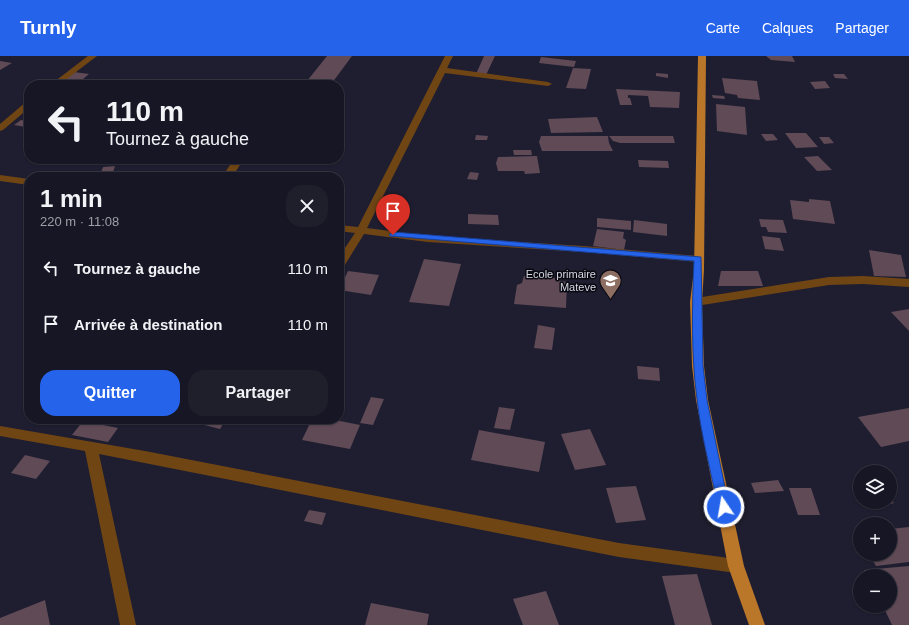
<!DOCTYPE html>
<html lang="fr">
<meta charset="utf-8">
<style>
:root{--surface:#161624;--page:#1f1f2c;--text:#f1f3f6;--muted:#9e9fa6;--line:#353541;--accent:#2563eb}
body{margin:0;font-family:Helvetica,sans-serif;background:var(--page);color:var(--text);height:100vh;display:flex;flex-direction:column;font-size:15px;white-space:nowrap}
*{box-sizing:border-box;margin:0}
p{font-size:13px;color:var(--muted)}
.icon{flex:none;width:22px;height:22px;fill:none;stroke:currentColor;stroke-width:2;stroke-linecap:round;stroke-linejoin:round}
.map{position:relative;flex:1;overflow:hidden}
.drawer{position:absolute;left:24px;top:116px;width:320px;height:252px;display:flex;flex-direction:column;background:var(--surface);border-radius:16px;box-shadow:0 1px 3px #0004,0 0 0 1px var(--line)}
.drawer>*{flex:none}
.hud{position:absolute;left:24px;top:24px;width:320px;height:84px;border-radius:16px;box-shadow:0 1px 3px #0004,0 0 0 1px var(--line);background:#161624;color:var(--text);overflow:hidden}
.tools{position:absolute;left:853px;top:409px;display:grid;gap:8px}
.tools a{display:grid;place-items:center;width:44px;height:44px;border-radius:50%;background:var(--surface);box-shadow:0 1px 3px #0004,0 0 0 1px var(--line);font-size:20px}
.pin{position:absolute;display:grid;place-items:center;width:34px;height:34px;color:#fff;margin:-41px -17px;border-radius:50% 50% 50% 0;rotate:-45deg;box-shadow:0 0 4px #0007}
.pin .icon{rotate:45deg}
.me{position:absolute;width:44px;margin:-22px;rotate:348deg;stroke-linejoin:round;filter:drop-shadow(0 0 3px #0008)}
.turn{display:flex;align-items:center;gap:14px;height:84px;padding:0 16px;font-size:18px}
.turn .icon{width:52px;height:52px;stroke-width:2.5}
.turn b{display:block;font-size:28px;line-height:34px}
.round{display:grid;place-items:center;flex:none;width:42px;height:42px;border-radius:16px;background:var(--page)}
.headline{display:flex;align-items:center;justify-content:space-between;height:68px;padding:0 16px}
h1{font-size:24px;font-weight:800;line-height:30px}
.primary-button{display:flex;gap:8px;margin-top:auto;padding:8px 16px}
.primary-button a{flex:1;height:46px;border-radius:16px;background:var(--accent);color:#fff;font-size:16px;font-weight:800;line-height:46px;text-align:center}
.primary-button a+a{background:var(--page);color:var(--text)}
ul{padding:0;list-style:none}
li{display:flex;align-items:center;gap:12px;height:56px;padding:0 16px}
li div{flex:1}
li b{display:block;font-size:15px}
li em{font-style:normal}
header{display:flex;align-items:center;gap:24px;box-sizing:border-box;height:56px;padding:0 20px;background:var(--accent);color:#fff}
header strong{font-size:19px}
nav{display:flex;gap:22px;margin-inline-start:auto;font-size:14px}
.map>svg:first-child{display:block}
.building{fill:#5f4a56}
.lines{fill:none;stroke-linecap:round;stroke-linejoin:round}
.minor{fill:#704514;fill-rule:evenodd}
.trunk{fill:#ba772a;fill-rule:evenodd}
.route{fill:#2563eb;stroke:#184099}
.labels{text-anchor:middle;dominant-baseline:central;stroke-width:3;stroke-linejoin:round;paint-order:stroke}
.poi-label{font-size:11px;fill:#d6d7e3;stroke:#090911;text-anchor:end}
</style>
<header>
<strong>Turnly</strong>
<nav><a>Carte</a><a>Calques</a><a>Partager</a></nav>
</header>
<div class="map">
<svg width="909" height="569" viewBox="0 0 909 569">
<rect width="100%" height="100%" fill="#1e1e30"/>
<g class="building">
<path d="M327 0H352L332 27 307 25Z"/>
<path d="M484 0H495L486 19 476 18Z"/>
<path d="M766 0H792L795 6 771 4Z"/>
<path d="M541 1 576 5 574 11 539 7Z"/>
<path d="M0 5 12 7 0 14Z"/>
<path d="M573 12 591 13 586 33 566 32Z"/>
<path d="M74 16 89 18 76 29 61 27Z"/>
<path d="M656 17 668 18V22L656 20Z"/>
<path d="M833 18H844L848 23 835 22Z"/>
<path d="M722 22 757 25 760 44 738 42 737 39 725 37Z"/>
<path d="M825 25 830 32 815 33 810 26Z"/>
<path d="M616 33 680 36 679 52 650 51 648 40 628 39V42H630L632 49H620Z"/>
<path d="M712 39 724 40 725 43 713 42Z"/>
<path d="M716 48 745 51 747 79 717 75Z"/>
<path d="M597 61 603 76 551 77 548 63Z"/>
<path d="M21 64 29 65V68L26 71 14 69Z"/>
<path d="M785 77H806L818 91 796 92Z"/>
<path d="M761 78H773L778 84 766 85Z"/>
<path d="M476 79 488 80 487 84H475Z"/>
<path d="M541 80H608L609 87 613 95H542L539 86Z"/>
<path d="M609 80H673L675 87H620L613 85Z"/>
<path d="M819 81H829L834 87 824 88Z"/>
<path d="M513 94H531L532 99H514Z"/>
<path d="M537 100 540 117 525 118 524 115H498L496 107 498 101Z"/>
<path d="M818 100 832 114 817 115 804 101Z"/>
<path d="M638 104 668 105 669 112 639 111Z"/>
<path d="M115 110 113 116 101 117 103 111Z"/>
<path d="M470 116 479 117 477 124 467 123Z"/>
<path d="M809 143 830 145 835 168 793 163 790 144 809 146Z"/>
<path d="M468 158 498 159 499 169 468 168Z"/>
<path d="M597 162 631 165V174L597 171Z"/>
<path d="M759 163 783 164 787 177 768 176 766 171H761Z"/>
<path d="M634 164 667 168V180L633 176Z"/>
<path d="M597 173 624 176 623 182 626 184 624 194 593 190Z"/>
<path d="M762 180 780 182 784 195 765 193Z"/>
<path d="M869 194 901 199 906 221 874 220Z"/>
<path d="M424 203 461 208 449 250 409 246Z"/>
<path d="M348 215 379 219 371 239 339 234Z"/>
<path d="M721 215H758L763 230H718Z"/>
<path d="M524 220 555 222V224L567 226 566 252 514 248 517 229 522 227Z"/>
<path d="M909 253V275L891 256Z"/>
<path d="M538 269 555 272 552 294 534 292Z"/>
<path d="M637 310 659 312 660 325 638 323Z"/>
<path d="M371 341 384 343 373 369 360 367Z"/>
<path d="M499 351 515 353 510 374 494 372Z"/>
<path d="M909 352V385L881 391 858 361Z"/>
<path d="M181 363H226L220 373Z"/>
<path d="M312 363H330L360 369 350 393 302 384Z"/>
<path d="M83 365 118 372 108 386 72 379Z"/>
<path d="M590 373 606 409 575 414 561 378Z"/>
<path d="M479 374 545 386 539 416 471 404Z"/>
<path d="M25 399 50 405 36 423 11 417Z"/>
<path d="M778 424 784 435 755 437 751 427Z"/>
<path d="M636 430 646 464 616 467 606 432Z"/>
<path d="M789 432H811L820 459H798Z"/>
<path d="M890 443 894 447 875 452 870 446H890Z"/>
<path d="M309 454 326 457 322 469 304 465Z"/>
<path d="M909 471V506L876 510 869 498H890V473Z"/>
<path d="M909 510V569H892L883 550H890V520H867L864 514Z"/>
<path d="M697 518 712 569H675L662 520Z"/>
<path d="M546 535 559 569H523L513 543Z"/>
<path d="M45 544 50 569H0V562Z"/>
<path d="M371 547 429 558 427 569H365Z"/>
</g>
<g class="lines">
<g class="minor">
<path d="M88 0H97L59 29H50Z"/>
<path d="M445 0H453L447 12 548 26 552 28 548 30 445 17 367 172 428 180 584 190 698 200 703 203 702 205 698 206 584 196 428 186 364 178 343 212 339 213V201L355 177 339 175V169L358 171Z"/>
<path d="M29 45V52L3 74 0 75V68L26 46Z"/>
<path d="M229 103H239L240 109 232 121H222L230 109Z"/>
<path d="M0 119 29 123V129L0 125Z"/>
<path d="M863 220 909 223V231L863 228 829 229 696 250 692 249 690 246 692 243 696 242 829 221Z"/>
<path d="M0 370 145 395 619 487 736 503 741 505 744 510 741 515 736 517 619 501 99 398 136 569H120L85 395 0 380Z"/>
</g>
<path class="trunk" d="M698 0H706L704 214 702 246 704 310 708 344 744 510 765 569H749L728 510 696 344 692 310 690 246 694 214Z"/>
</g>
<path class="route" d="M393 176 701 201 703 310 707 344 729 451 727 454 724 456 720 454 718 451C711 415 701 379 697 343 691 298 692 251 694 205L390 180 389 179Z"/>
<defs>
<symbol id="school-pin" viewBox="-11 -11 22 30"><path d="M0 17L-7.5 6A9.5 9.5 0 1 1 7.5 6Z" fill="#8d6e63" stroke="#090911"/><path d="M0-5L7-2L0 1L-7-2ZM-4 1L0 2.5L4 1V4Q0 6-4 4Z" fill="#fff"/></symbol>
</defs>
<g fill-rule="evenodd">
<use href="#school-pin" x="598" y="212" width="25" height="34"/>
</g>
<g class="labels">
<g class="poi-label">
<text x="596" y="218">Ecole primaire<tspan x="596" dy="13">Mateve</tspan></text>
</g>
</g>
</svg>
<div class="tools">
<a><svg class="icon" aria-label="layers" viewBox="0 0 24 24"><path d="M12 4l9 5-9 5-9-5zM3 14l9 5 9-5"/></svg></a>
<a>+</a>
<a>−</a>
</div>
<div class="pin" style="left:393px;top:179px;background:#d93025"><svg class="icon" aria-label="arrive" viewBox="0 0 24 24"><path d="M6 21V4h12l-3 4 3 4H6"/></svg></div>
<svg class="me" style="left:724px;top:451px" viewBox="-20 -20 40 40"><circle r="17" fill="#2563eb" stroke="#fff" stroke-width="3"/><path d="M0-11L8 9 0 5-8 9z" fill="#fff"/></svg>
<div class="hud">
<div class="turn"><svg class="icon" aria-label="left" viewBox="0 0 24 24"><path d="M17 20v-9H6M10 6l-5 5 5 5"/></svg><div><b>110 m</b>Tournez à gauche</div></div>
</div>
<section class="drawer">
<div class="headline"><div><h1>1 min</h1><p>220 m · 11:08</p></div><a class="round"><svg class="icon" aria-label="close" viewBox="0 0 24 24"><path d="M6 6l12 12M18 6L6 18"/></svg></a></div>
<ul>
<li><svg class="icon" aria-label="left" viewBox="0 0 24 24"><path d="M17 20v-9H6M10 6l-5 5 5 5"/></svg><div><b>Tournez à gauche</b></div><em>110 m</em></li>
<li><svg class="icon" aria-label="arrive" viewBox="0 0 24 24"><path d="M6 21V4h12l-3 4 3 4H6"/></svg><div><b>Arrivée à destination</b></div><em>110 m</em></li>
</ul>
<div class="primary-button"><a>Quitter</a><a>Partager</a></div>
</section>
</div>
